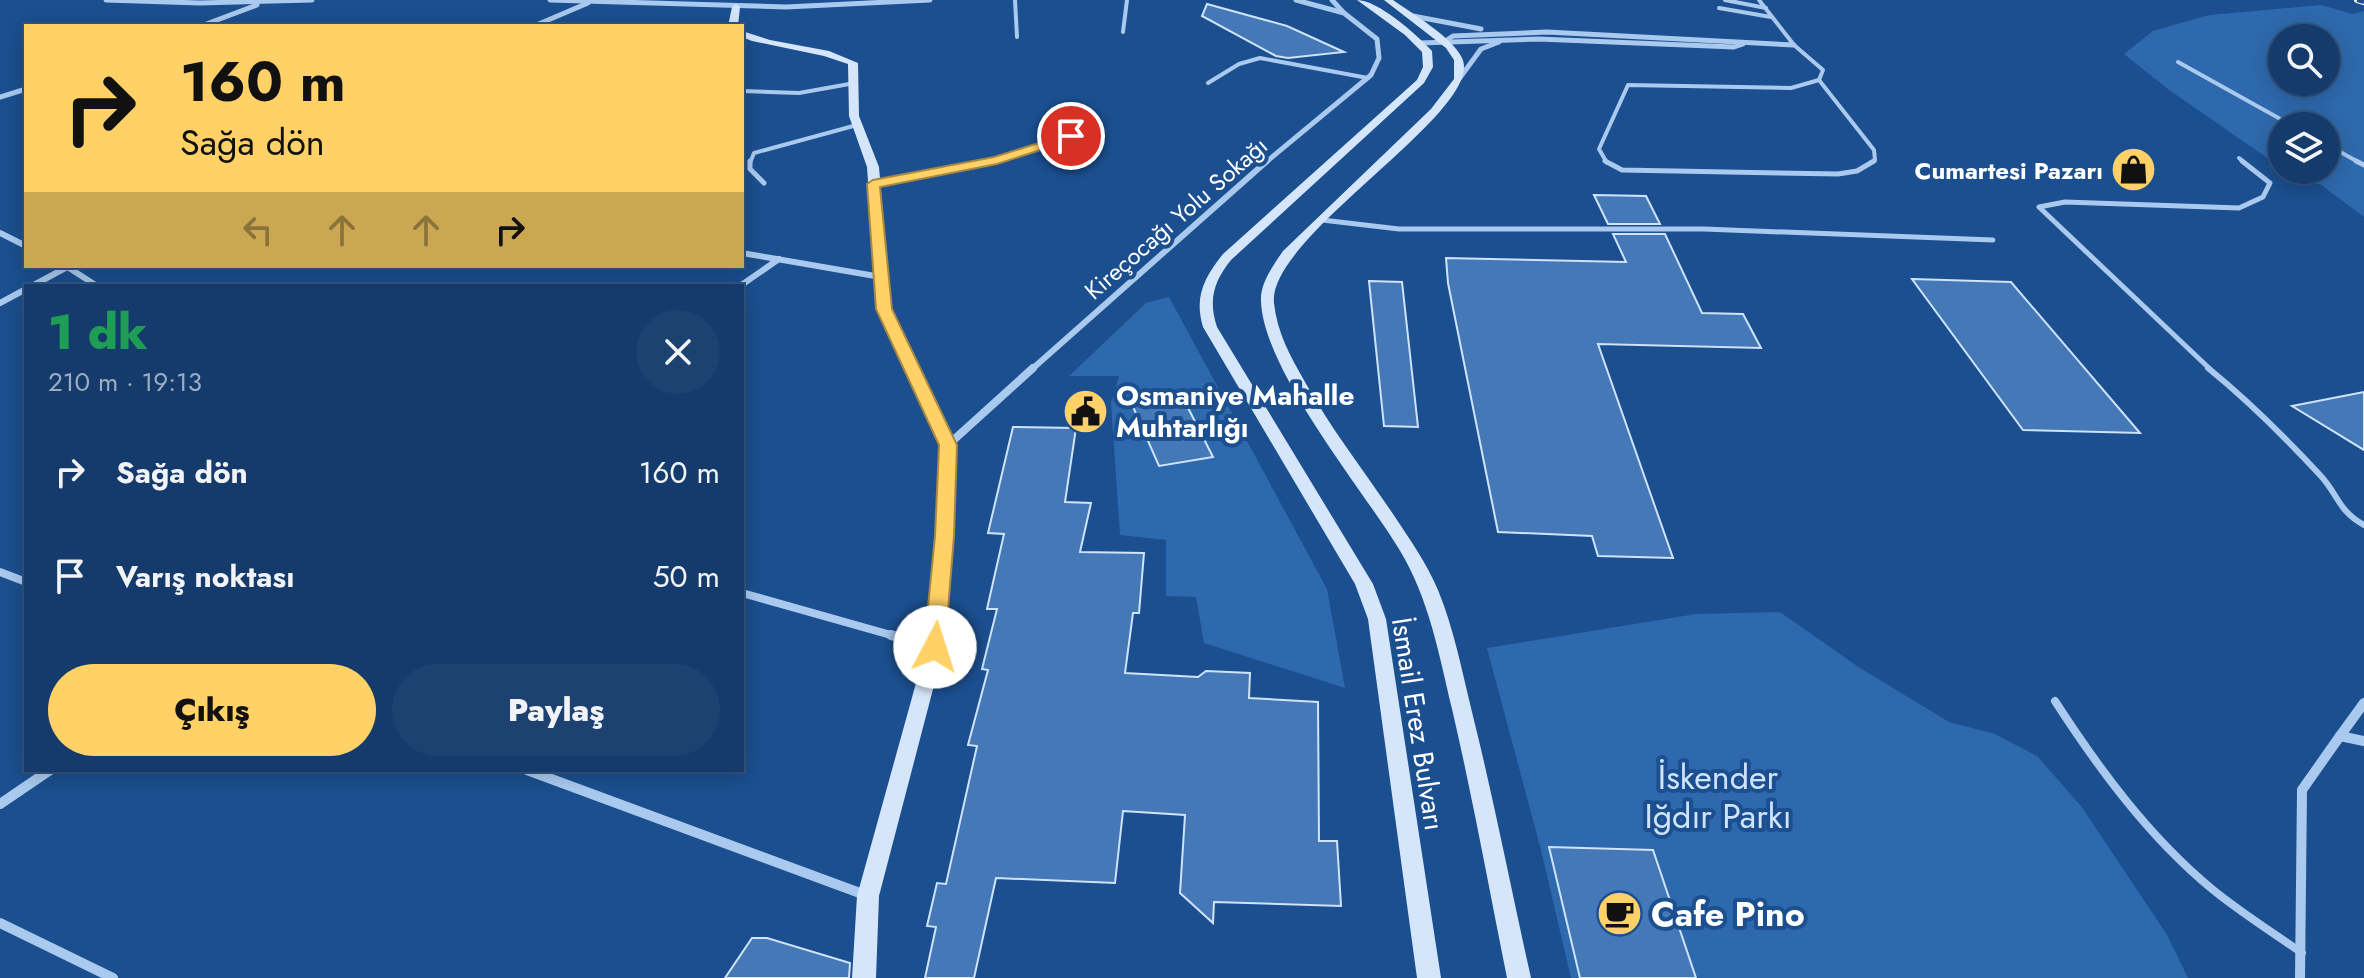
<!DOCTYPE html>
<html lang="tr">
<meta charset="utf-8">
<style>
:root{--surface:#143b6b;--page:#1d4271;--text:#f1f3f6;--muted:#9dadc1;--line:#33557e;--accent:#ffd166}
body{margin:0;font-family:Jost,sans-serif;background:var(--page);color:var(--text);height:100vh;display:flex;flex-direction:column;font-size:30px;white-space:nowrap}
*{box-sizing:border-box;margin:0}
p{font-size:26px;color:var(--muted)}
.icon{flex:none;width:44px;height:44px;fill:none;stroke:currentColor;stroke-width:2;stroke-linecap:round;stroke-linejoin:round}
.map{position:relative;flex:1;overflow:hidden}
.panel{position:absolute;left:24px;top:284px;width:720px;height:488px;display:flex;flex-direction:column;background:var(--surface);border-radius:0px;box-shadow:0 4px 20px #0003,0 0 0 2px var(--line)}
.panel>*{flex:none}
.guide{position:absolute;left:24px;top:24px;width:720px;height:244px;border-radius:0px;box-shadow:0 4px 20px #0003,0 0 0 2px var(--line);background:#ffd166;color:#111;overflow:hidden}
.fabs{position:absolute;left:2268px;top:24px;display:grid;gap:16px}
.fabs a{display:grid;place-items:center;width:72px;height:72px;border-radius:50%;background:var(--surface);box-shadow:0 4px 20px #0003,0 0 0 2px var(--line);font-size:40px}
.pin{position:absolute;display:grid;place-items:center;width:68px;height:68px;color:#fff;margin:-34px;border:4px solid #fff;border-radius:50%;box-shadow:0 2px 8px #0007}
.me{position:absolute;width:88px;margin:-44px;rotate:5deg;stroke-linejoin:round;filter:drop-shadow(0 0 6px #0008)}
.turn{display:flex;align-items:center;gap:28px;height:168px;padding:0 24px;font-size:36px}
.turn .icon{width:104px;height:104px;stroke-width:2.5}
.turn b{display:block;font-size:56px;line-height:68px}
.lanes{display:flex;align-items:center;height:76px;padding:0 24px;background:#0003;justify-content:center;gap:40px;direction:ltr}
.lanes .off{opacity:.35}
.round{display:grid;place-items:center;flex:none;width:84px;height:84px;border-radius:42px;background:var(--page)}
.head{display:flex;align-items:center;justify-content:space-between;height:136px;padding:0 24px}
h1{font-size:48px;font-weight:800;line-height:60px;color:#1e9e55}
.button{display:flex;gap:16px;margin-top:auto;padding:16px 24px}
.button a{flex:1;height:92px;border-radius:48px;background:var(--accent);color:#111;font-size:32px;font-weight:800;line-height:92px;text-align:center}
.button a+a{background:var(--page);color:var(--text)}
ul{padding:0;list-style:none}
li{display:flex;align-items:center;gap:24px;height:104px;padding:0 24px}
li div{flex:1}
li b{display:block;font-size:30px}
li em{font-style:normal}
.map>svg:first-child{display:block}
.green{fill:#2e69ad;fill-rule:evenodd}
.building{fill:#4478b7;stroke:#cfe3fa;stroke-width:2}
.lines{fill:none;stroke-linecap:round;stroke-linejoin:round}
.lane-far3{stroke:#a9c9ee;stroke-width:4}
.lane-far2{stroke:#a9c9ee;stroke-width:5}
.lane-far1{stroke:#a9c9ee;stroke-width:6}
.lane{stroke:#a9c9ee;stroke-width:8}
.street-far3{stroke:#a9c9ee;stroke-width:5}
.street-far2{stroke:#a9c9ee;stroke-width:6}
.street-far1{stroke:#a9c9ee;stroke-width:8}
.street{stroke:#a9c9ee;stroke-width:10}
.secondary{fill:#d6e6fa;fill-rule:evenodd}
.rail-casing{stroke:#fff;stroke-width:6}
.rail{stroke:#1b4f8f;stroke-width:4;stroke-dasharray:11;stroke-linecap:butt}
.route{fill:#ffd166;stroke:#a68842;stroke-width:2}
.labels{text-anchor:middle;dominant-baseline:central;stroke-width:8;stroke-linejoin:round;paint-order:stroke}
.far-poi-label{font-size:24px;font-weight:bold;fill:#fff;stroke:#1b4f8f;text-anchor:end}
.far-street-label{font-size:24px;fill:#fff;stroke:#1b4f8f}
.poi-label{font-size:28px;font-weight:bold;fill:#fff;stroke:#1b4f8f;text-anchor:start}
.street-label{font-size:28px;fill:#fff;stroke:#1b4f8f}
.near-park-label{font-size:34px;fill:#cfe3fa;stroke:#1b4f8f}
.near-poi-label{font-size:34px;font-weight:bold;fill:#fff;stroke:#1b4f8f;text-anchor:start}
</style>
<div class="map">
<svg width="2364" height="978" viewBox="0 0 2364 978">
<rect width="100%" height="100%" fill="#1b4f8f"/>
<g class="green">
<path d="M2321 5 2353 14 2364 11V217L2320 184H2313L2296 170H2326V126H2282V166H2279L2169 90 2124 54 2153 31 2209 15ZM2282 38H2326V82H2282Z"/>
<path d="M1169 297 1327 589 1345 688 1204 643 1196 597 1166 596V540L1120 535 1111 403 1119 376H1069L1146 303Z"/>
<path d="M1780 612 1860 668 1949 722 1995 734 2037 756 2081 806 2166 933 2188 978H1571L1541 850 1487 648 1696 614Z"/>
</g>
<g class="building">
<path d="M1207 4 1287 26 1344 52 1288 58 1276 56 1202 16Z"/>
<path d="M1594 195 1646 196 1660 224H1608Z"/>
<path d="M1613 234H1665L1702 313 1743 314 1761 348 1598 344 1673 558 1598 556 1592 536 1498 532 1448 283 1446 258 1626 262Z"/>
<path d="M1912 279 2011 282 2140 433 2023 430Z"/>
<path d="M1369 281 1402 282 1418 427 1384 426Z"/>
<path d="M1180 392 1213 457 1159 466 1130 400Z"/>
<path d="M2364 392V450L2292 406Z"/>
<path d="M1013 427 1076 428 1065 502 1091 503 1080 552 1144 553 1139 613H1133L1125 673 1198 677 1206 671 1250 673 1249 698 1318 702 1319 841H1337L1341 906 1214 902 1213 923 1180 893 1185 815 1123 811 1115 883 996 878 974 978H925L936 927 927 926 937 883 946 884 977 746 968 745 988 670 982 669 997 609H987L1004 534 988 533Z"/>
<path d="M1549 847 1653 850 1696 978H1580Z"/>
<path d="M752 938H767L850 963 849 978H725Z"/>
</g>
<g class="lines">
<g class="lane-far3">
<path d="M1015 0 1017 37"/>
<path d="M1725 0 1766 8"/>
<path d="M1759 0 1794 45 1823 70 1819 80"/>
<path d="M1719 8 1771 17"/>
<path d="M1123 32 1127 0"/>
<path d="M2178 62 2293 126"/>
<path d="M1819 80 1874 150 1875 160 1870 163"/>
<path d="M1208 83 1239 64 1260 58 1368 78"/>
<path d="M742 91 799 93 855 83"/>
<path d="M2326 144 2360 163"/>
<path d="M2239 158 2245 163"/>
<path d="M750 163 754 153 857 125"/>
<path d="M1607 163 1599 149 1628 85 1791 88 1819 80"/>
</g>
<g class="lane-far2">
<path d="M750 161V169L764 183"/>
<path d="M1605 161 1622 170 1838 174 1857 171 1874 161"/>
<path d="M2356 161 2364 165"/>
<path d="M1322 220 1399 229H1704L1993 240"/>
<path d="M2211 370 2039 207 2065 202 2239 208 2263 197 2270 183 2242 161"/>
</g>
<path class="lane-far1" d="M2208 368C2251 403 2283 435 2320 475 2338 494 2338 511 2364 525"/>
<path class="lane" d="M2055 701C2099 769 2149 837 2212 889 2240 912 2272 932 2302 953"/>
<g class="street-far3">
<path d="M106 0 200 3 312 0"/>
<path d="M550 0 786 7 930 0"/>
<path d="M1332 0 1343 12"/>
<path d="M1413 16 1481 29"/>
<path d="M201 26 257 5"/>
<path d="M534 26 588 3"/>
<path d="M1444 42 1453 36 1547 32 1794 45"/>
<path d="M1420 43 1538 39 1734 47 1743 44"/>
<path d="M1459 79 1481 49 1499 42"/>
<path d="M0 97 26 89"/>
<path d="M982 163 1071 136"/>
<path d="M1265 163 1371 75 1379 58 1377 39 1344 13 1296 0"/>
</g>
<g class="street-far2">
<path d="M873 184 993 161"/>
<path d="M0 233 26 246"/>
<path d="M742 253 881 277"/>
<path d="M66 266 97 286"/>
<path d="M32 286 69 266"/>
<path d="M740 286 779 259"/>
<path d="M0 303 26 289"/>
<path d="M1031 370 1267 161"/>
</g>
<g class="street-far1">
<path d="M948 445 1033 368"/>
<path d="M0 572 26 582"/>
<path d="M742 593 898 637"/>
</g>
<g class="street">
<path d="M891 635 934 647"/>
<path d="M2364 703 2340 736 2364 741"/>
<path d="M527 770 868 896"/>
<path d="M0 804 50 770"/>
<path d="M0 923 113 978"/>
<path d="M2300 978 2302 790 2340 736"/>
</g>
<g class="secondary">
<path d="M1357 0C1378 0 1417 35 1432 51L1433 67 1424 83 1231 260C1214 281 1208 300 1217 327L1373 584 1386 619 1441 978H1417L1368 619 1355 584 1203 327C1194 297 1204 278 1223 254L1417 80 1423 67 1422 52 1405 35Z"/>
<path d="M1384 0H1393C1413 14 1452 37 1462 58 1487 110 1267 236 1274 303 1277 332 1290 356 1305 382 1331 429 1365 472 1395 517 1411 541 1427 564 1438 590 1454 629 1462 671 1472 712 1494 800 1511 889 1531 978H1507C1489 888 1473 799 1452 709 1439 654 1429 598 1399 549 1361 487 1263 369 1261 301 1260 283 1273 266 1283 251L1431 109 1454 79V60L1446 48Z"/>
<path d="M736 4 740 7 738 26H728L732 7Z"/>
<path d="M742 31 770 40 829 51 858 63 859 116 879 167 891 309 956 445 953 536 944 647 879 896 876 978H852L857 896 926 647 937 536 940 445 877 309 867 167 849 116 848 64 824 56 752 41 742 37Z"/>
</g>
<defs>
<path id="rail" d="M2357 0 2364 2"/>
</defs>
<use href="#rail" class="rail-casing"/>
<use href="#rail" class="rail"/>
</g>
<path class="route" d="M1071 133 1077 136 1075 139 997 164 880 187 892 309 957 445 954 536 945 647 942 652H927L924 647 935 536 939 445 876 309 867 184 873 180 994 157Z"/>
<defs>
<symbol id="shop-disc" viewBox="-11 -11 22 22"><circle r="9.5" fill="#ffd166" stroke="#1b4f8f"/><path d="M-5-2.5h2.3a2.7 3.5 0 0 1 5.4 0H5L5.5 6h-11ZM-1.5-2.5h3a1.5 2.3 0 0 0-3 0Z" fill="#111"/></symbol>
<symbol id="civic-disc" viewBox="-11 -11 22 22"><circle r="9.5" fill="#ffd166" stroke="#1b4f8f"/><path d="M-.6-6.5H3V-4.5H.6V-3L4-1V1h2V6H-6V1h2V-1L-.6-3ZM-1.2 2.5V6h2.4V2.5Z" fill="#111"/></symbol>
<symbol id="cafe-disc" viewBox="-11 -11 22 22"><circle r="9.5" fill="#ffd166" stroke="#1b4f8f"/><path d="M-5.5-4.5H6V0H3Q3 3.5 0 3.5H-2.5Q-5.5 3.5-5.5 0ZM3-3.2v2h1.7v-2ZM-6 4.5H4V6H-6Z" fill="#111"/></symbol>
</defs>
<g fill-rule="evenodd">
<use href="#shop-disc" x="2108" y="144" width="51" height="51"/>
<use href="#civic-disc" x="1060" y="386" width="51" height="51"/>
<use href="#cafe-disc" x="1594" y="888" width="51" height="51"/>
</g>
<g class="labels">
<g class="far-poi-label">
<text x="2103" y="170">Cumartesi Pazarı</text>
</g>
<g class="far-street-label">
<text transform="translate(1176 218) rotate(-41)">Kireçocağı Yolu Sokağı</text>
</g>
<g class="poi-label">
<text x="1116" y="395">Osmaniye Mahalle<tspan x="1116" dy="32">Muhtarlığı</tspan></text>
</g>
<g class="street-label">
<text transform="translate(1418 724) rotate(81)">İsmail Erez Bulvarı</text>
</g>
<g class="near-park-label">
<text x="1718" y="777">İskender<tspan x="1718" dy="39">Iğdır Parkı</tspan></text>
</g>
<g class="near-poi-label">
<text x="1651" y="914">Cafe Pino</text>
</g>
</g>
</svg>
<div class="fabs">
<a><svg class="icon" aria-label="search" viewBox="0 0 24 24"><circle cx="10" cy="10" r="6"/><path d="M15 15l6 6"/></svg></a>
<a><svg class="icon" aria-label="layers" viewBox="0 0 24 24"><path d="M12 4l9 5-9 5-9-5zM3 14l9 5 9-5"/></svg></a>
</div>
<div class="pin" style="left:1071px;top:136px;background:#d93025"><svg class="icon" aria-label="arrive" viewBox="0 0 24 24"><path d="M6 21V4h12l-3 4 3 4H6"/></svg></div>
<svg class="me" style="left:935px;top:647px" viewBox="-20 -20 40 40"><circle r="19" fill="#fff"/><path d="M0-13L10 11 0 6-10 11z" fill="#ffd166"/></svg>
<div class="guide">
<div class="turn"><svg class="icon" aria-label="right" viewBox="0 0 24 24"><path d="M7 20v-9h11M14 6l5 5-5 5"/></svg><div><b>160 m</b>Sağa dön</div></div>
<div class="lanes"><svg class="icon off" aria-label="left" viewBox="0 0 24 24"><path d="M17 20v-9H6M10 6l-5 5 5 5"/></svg><svg class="icon off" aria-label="ahead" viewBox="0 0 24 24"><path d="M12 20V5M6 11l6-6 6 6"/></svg><svg class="icon off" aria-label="ahead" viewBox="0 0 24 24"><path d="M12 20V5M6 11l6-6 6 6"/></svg><svg class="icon" aria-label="right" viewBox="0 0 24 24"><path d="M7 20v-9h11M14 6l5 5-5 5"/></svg></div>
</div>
<section class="panel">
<div class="head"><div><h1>1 dk</h1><p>210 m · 19:13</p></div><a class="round"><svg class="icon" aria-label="close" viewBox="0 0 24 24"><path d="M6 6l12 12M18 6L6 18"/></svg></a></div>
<ul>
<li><svg class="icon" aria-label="right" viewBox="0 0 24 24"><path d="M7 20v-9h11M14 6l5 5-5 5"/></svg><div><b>Sağa dön</b></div><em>160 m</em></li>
<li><svg class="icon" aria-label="arrive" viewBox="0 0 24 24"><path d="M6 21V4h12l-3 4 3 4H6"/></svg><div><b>Varış noktası</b></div><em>50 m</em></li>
</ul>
<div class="button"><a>Çıkış</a><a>Paylaş</a></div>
</section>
</div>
